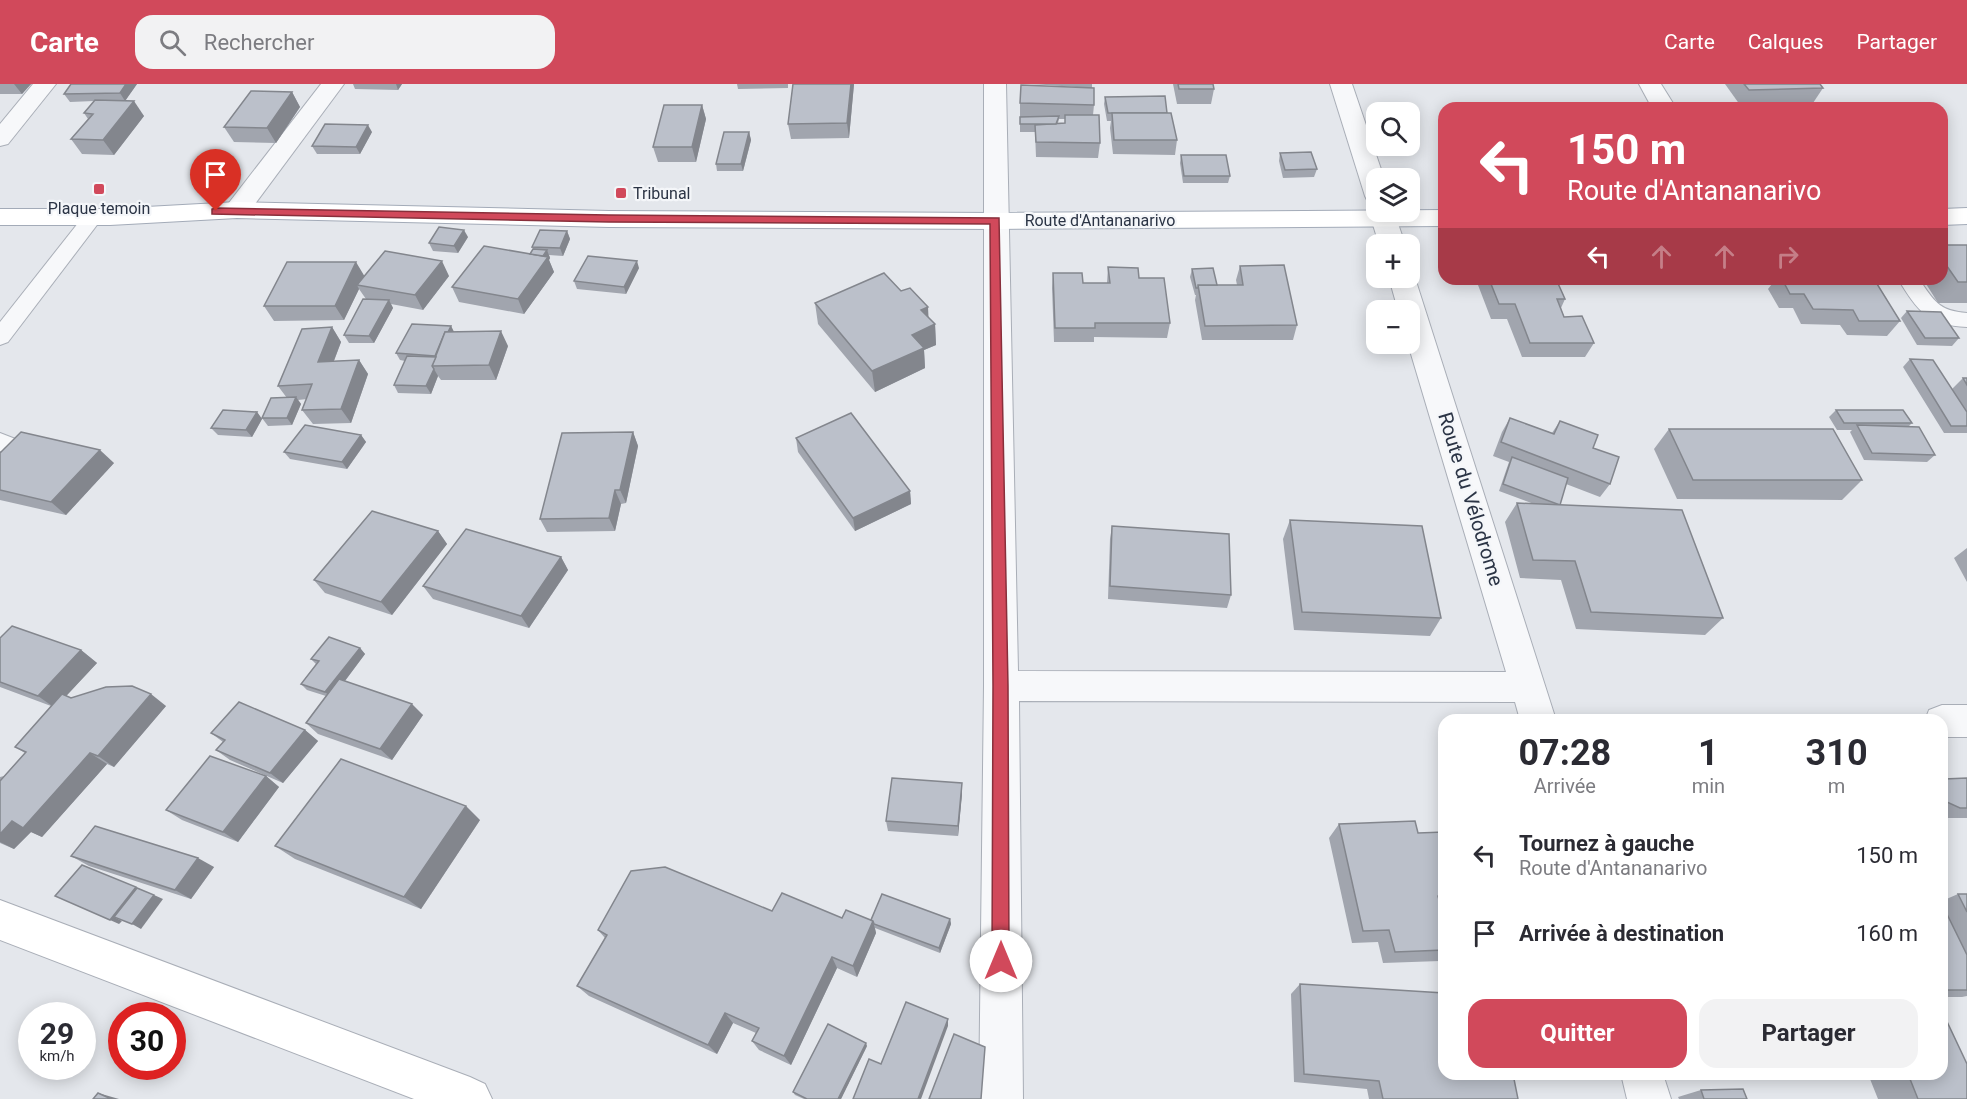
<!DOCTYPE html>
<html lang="fr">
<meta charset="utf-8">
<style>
:root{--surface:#fff;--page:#f2f2f3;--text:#2b2b33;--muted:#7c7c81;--accent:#d1495b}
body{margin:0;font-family:Roboto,sans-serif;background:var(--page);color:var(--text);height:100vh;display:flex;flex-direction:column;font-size:22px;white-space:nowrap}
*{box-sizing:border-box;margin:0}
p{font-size:20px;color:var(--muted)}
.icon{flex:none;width:33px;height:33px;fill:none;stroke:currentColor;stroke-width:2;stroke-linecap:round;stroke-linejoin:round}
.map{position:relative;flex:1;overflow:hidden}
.panel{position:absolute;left:1438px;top:630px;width:510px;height:366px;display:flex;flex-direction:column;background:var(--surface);border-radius:18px;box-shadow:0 3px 15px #0003}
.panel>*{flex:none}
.guide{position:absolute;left:1438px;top:18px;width:510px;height:183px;border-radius:18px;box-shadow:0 3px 15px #0003;background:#d1495b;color:#fff;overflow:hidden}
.tools{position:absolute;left:1366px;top:18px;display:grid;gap:12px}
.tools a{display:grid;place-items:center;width:54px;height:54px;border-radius:12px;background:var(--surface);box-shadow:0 3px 15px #0003;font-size:30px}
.speed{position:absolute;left:18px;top:918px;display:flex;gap:12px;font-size:30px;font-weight:700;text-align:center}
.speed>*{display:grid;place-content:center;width:78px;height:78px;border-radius:50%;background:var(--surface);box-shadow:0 3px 15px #0003;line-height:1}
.speed small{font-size:15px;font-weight:400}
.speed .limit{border:9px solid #d22;background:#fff;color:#111}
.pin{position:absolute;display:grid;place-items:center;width:51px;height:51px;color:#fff;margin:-62px -26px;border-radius:50% 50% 50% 0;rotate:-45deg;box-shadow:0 0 6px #0007}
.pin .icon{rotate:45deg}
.me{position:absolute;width:66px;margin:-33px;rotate:0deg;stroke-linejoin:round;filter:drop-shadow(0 0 4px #0008)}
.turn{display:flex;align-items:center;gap:21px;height:126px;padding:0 30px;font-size:27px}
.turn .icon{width:78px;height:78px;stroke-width:2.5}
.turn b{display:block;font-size:42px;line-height:51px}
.lanes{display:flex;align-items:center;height:57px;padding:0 30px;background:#0003;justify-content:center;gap:30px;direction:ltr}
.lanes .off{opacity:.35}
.eta{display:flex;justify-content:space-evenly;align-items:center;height:102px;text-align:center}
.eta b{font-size:36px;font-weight:700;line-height:42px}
.button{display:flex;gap:12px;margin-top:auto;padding:12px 30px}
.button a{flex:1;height:69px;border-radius:18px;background:var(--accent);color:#fff;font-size:24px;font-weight:700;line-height:69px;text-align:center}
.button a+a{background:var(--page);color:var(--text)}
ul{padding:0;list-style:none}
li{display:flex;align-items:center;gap:18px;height:78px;padding:0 30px}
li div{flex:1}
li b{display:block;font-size:22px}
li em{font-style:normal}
header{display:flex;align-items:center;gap:36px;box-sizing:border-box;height:84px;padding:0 30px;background:var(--accent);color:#fff}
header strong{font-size:28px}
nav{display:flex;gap:33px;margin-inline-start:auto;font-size:21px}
.search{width:420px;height:54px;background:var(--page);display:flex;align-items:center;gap:15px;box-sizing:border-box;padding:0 21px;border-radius:18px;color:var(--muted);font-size:22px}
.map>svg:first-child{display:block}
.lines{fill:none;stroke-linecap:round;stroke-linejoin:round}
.service-casing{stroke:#a9aeb7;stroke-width:2}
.minor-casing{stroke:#a9aeb7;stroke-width:2}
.secondary-casing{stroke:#a9aeb7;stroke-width:2}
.primary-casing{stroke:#a3abb8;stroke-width:2}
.service{fill:#f7f8fa;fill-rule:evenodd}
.minor{fill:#f7f8fa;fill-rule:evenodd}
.secondary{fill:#fff;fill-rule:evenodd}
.primary{fill:#fff;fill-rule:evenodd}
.wall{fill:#a1a5ae;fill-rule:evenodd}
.shaded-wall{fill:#83868d}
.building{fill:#bbc0ca;stroke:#83868d;stroke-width:1.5}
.route{fill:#d1495b;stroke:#882f3b;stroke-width:1.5}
.poi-dot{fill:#d1495b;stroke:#f4f6f9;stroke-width:2}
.labels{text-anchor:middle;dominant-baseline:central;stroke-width:4.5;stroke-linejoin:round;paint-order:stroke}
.far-poi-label{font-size:16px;fill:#2b3445;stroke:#f4f6f9;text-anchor:start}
.far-street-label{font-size:16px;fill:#2b3445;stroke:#f4f6f9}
.street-label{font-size:20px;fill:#2b3445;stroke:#f4f6f9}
</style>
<header>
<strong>Carte</strong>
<div class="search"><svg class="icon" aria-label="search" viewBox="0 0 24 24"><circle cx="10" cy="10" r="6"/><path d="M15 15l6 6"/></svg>Rechercher</div>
<nav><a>Carte</a><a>Calques</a><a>Partager</a></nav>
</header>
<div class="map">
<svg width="1967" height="1015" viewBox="0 0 1967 1015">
<rect width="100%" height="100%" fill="#e4e7ec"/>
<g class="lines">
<defs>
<g id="service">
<path d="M93 127 100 129 103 133 100 137 8 258 0 261V238L86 129Z"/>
<path d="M1898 195H1919C1934 217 1939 227 1967 229V243C1927 241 1918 227 1898 195Z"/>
<path d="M0 349 18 356 22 362 18 368 10 371 0 367Z"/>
</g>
<g id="minor">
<path d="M33 0H56L8 60 0 62V40Z"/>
<path d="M321 0H344L246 132 237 134 228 132 224 126 228 120Z"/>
<path d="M984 0H1006L1018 587 1506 588 1408 260H1410V226H1398L1389 194H1410V187L1415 194 1556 636H1520L1515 618 1019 617 1023 1015H979L984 602Z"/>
<path d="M1330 0H1352L1384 94H1377V120L1368 118 1365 112Z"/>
<path d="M1639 0H1661L1676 24H1652Z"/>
<path d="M1377 121V128H1394L1405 160H1379L1369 128 1373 122Z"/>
<path d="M1942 621H1967V653H1942V636H1925L1929 626Z"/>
<path d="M1621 990H1663L1671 1015H1627Z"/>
</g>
<path id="secondary" d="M0 816 470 993 485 1000 492 1015H414L0 856Z"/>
<g id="primary">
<path d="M237 118 609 127 995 129 1444 126V142L995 145 609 143 237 134 110 141H0V125H110Z"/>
<path d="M1967 124V140L1942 141V125Z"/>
</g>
</defs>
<use href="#service" class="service-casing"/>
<use href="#minor" class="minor-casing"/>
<use href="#secondary" class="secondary-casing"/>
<use href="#primary" class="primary-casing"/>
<use href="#service" class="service"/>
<use href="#minor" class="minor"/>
<use href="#secondary" class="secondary"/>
<use href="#primary" class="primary"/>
</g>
<g class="wall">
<path d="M0 0H31L22 10H0Z"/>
<path d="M71 0H137L125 17 144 32 114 71 82 70 71 55 88 35 84 29 94 17 70 18 64 10Z"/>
<path d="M353 0H402L398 6 355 5Z"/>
<path d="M737 0H788V4L738 5Z"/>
<path d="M793 0H854L849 54 791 55 788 40Z"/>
<path d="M1031 0H1092V4Z"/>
<path d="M1173 0H1213L1214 5 1211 20H1177Z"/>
<path d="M1725 0H1820L1823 4 1813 19 1740 21Z"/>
<path d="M292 8 300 23 276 59 234 58 224 43Z"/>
<path d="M1105 13 1167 29 1177 56 1175 71 1113 70 1110 44 1111 37H1107L1104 20Z"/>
<path d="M1020 19 1094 21 1093 31 1100 59 1098 74 1036 73 1035 48H1020ZM1059 35H1065V39H1058Z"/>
<path d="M702 21 706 35 696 78H658L653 63Z"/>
<path d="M372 48 360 70H317L312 62Z"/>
<path d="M749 48 751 56 743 87H717L716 80Z"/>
<path d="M1280 69 1317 85 1314 93 1283 94 1279 77Z"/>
<path d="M1181 71 1230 92 1228 99H1183L1180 79Z"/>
<path d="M567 147 570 155 563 172 549 171 550 174 549 176 554 188 524 230 459 218 452 203 530 170 533 165 532 163Z"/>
<path d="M468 153 458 169 433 167 429 159Z"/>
<path d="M1942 161H1967V219H1938L1923 195H1942Z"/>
<path d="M1240 182 1297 241 1293 256H1202L1195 216 1196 211H1195L1190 193 1192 185 1217 201H1237L1236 196Z"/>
<path d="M1108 183 1139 194 1170 239 1167 254 1094 253V258H1054L1052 204 1053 189 1083 199H1107Z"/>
<path d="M639 184 626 210 577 205 574 197Z"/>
<path d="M364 192H449L423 226 391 220 393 224 374 259H349L344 251 366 215 359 205 344 236 274 237 264 222Z"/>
<path d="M1481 195H1556L1565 215 1561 224 1564 233 1594 259 1585 273H1522L1507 235H1491L1478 201Z"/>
<path d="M1776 195H1874L1900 237 1887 252 1847 251 1840 241 1801 240 1793 224H1779L1768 205Z"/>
<path d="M901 207 935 240 936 261 924 266 925 284 875 308 818 240 815 219Z"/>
<path d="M1907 227 1959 254 1952 262 1917 261 1901 234Z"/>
<path d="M451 242 454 248 508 262 496 296H441L438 292 431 310 398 309 394 301 405 277 400 276 396 269Z"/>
<path d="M332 243 341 258 334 277 359 276 368 290 351 339 313 340 302 326 307 315 298 316 301 320 292 341 268 342 262 334 287 314 278 302Z"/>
<path d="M1910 275 1952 305 1963 294H1967V349H1944L1903 283Z"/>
<path d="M1836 326 1912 339 1908 343 1935 371 1927 378 1864 376 1850 348 1852 346H1837L1829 333Z"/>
<path d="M257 328 262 335 252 353 218 351 211 344Z"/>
<path d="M1510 334 1552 349 1560 337 1593 364 1610 400 1600 413 1566 400 1560 421 1723 534 1705 551 1576 545 1561 496 1520 494 1505 438 1517 419 1534 420 1499 407 1509 378 1493 372 1502 348Z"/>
<path d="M1669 345 1862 396 1842 416 1677 415 1654 365Z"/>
<path d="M633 348 638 362 626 419 621 420 615 447 547 448 540 435Z"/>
<path d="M361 351 366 358 347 385 290 375 284 368Z"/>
<path d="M796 354 910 407 911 420 855 447 798 368Z"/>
<path d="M0 369 114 379 66 431 0 416Z"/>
<path d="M1290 436 1441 534 1430 552 1294 546 1283 455Z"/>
<path d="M1112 442 1231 511 1227 524 1108 515 1110 455Z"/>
<path d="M438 447 447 460 392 531 325 509 314 496Z"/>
<path d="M1967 464V498L1954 474Z"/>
<path d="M561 473 568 486 529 544 433 515 423 502Z"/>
<path d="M0 554 81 566 97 579 66 612 71 614 166 622 114 683 107 680 42 753 31 748 14 765 0 759V693L4 692 25 669 15 663 51 622 0 603Z"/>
<path d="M360 564 365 570 345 597 423 631 392 676 318 650 306 639 326 612 307 606 301 600 316 580 311 575Z"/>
<path d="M305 646 318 657 283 699 230 676 216 666 223 658 211 649Z"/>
<path d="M266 692 279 703 238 758 182 736 166 726Z"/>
<path d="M1967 694V734H1942V697L1945 695Z"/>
<path d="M962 699V710L958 752 888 747 886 737Z"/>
<path d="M480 736 421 825 295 775 275 762Z"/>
<path d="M1339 740 1418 749 1444 748V823H1442L1444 873 1440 877 1383 879 1378 858 1352 859 1329 754Z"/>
<path d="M71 772 214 783 191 815 89 782Z"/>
<path d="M1958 810H1967V912L1962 913H1942V817Z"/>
<path d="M772 827 842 834 871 836 950 835 951 840 940 869 875 844 876 849 857 893 837 884 791 981 759 966 752 957 756 949 733 939 717 970 589 912 577 902 605 854 598 846Z"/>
<path d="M1300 900 1518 1015H1369L1367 1005 1294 998 1291 910Z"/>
<path d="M867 962 841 1015H804L795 1011 793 1008Z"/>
<path d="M1868 990H1942L1967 1015H1878Z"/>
<path d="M1701 1006 1747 1015H1679L1678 1013Z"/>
</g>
<g class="shaded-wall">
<path d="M14 0H31L22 10Z"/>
<path d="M126 0H137L125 17 120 9Z"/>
<path d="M396 0H402L398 6Z"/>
<path d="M851 0H854L849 54 847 39Z"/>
<path d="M292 8 300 23 276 59 267 44Z"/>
<path d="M134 17 144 32 114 71 103 56Z"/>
<path d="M702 21 706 35 696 78 692 63Z"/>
<path d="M368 41 372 48 360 70 356 63Z"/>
<path d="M749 48 751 56 743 87 741 80Z"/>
<path d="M464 146 468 153 458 169 454 162Z"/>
<path d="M567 147 570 155 563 172 560 164Z"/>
<path d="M547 166 550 174 549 176 554 188 524 230 518 215Z"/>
<path d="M442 177 449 192 423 226 415 211Z"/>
<path d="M637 177 639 184 626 210 624 203Z"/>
<path d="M356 178 365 193 357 201 359 205 344 236 335 222Z"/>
<path d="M389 216 393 224 374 259 369 252Z"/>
<path d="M928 223 929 243 935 240 936 261 924 266 925 284 875 308 872 287 912 251 921 226Z"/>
<path d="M451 242 455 250 435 272Z"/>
<path d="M332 243 341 258 328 292 318 278Z"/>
<path d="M501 247 508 262 496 296 489 281Z"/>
<path d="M359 276 368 290 351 339 341 325Z"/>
<path d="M434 285 438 292 431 310 426 302Z"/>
<path d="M296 313 301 320 292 341 287 334Z"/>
<path d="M257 328 262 335 252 353 246 346Z"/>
<path d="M633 348 638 362 626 419 620 406Z"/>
<path d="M361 351 366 358 347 385 342 378Z"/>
<path d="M100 366 114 379 66 431 51 418Z"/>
<path d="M615 406 621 420 615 447 609 434Z"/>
<path d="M910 407 911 420 855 447 853 434Z"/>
<path d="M438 447 447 460 392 531 381 518Z"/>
<path d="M561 473 568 486 529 544 521 532Z"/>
<path d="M360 564 365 570 332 614 325 608Z"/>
<path d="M81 566 97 579 55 624 38 612Z"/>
<path d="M151 610 166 622 114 683 98 672Z"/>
<path d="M412 620 423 631 392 676 380 665Z"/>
<path d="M305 646 318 657 283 699 270 689Z"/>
<path d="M90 669 107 680 42 753 31 748 14 765 0 758V750L12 737Z"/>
<path d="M266 692 279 703 238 758 223 748Z"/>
<path d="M962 699V710L958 752V742Z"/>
<path d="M466 722 480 736 421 825 404 813Z"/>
<path d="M198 774 214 783 191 815 175 806Z"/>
<path d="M136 803 145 808 114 833 122 837 119 840 110 836Z"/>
<path d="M154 811 163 815 141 845 132 840Z"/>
<path d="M950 835 951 840 940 869 939 864Z"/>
<path d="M873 837 876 849 857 893 853 882Z"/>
<path d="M832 873 837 884 791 981 784 972Z"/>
<path d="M725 929 733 939 717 970 708 961Z"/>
<path d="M948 935V942L921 1015H918Z"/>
<path d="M866 959 867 962 841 1015H838Z"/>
<path d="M98 1009 119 1015H111Z"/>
</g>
<g class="building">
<path d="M71 0H126L120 9 64 10Z"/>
<path d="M793 0H851L847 39 788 40Z"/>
<path d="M1178 0H1213L1214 5H1179Z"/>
<path d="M1744 0H1820L1823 4 1749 6Z"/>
<path d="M1021 1 1094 4V21L1020 19Z"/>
<path d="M251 7 292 8 267 44 224 43Z"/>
<path d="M1165 12 1167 29H1108L1105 13Z"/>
<path d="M95 16 134 17 103 56 71 55 93 30 84 29Z"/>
<path d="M664 21H702L692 63H653Z"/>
<path d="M1112 29H1171L1177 56H1114Z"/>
<path d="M1065 31H1099L1100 59 1036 58 1035 41 1065 39Z"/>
<path d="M1059 32 1056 40H1020V33Z"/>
<path d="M325 40 368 41 356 63 312 62Z"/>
<path d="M724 48H749L741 80H716Z"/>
<path d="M1311 68 1317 85 1285 86 1280 69Z"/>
<path d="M1181 71H1226L1230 92H1184Z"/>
<path d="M439 143 464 146 454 162 429 159Z"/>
<path d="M540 146 567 147 560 164 532 163Z"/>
<path d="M1942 161H1967V198H1958L1942 175Z"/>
<path d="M484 162 548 173 518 215 452 203Z"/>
<path d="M533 165 547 166 543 172 530 170Z"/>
<path d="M385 167 442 177 415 211 357 201Z"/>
<path d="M588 172 637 177 624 203 574 197Z"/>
<path d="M287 178H356L335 222H264Z"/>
<path d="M1284 181 1297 241 1205 242 1198 201H1243L1240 182Z"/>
<path d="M1108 183 1138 184 1139 194H1164L1170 239H1095V244H1055L1053 189H1082L1083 199H1110Z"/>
<path d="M1213 184 1217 201H1198V204H1196L1192 185Z"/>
<path d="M884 189 901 207 910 204 928 223 921 226 935 240 912 251 924 264 872 287 815 219Z"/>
<path d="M1489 195H1556L1565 215H1557L1564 233 1582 232 1594 259H1530L1515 220H1499Z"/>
<path d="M1782 195H1874L1900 237H1859L1853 226 1813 225 1804 210H1790Z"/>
<path d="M363 215 389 216 369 252 344 251Z"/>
<path d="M1907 227 1941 228 1959 254H1925Z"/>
<path d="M412 240 451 242 448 248H445L435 272 396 269Z"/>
<path d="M332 243 318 278 359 276 341 325 302 326 312 300 278 302 302 245Z"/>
<path d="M501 247 489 281 432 282 445 248Z"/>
<path d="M407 272 436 273 432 282 434 285 426 302 394 301Z"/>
<path d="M1910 275 1933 276 1967 328V342H1951Z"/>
<path d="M1963 294H1967V301Z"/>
<path d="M296 313 287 334H262L271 314Z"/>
<path d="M223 326 257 328 246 346 211 344Z"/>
<path d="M1836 326H1903L1912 339H1844Z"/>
<path d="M851 329 910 407 853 434 796 354Z"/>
<path d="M1510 334 1554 350 1560 337 1598 351 1593 364 1619 373 1610 400 1501 358Z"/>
<path d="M305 341 361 351 342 378 284 368Z"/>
<path d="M1857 341 1919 343 1935 371 1872 369Z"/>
<path d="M1669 345H1833L1862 396H1693Z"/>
<path d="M21 348 100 366 51 418 0 406V369Z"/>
<path d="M633 348 620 406H615L609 434 540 435 562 349Z"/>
<path d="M1512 373 1568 394 1560 421 1503 400Z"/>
<path d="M1517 419 1682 426 1723 534 1591 528 1575 477 1533 476Z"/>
<path d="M372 427 438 447 381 518 314 496Z"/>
<path d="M1290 436 1422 442 1441 534 1302 528Z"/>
<path d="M1112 442 1229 450 1231 511 1110 502Z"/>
<path d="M466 445 561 473 521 532 423 502Z"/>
<path d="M12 542 81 566 38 612 0 598V554Z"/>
<path d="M329 553 360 564 325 608 301 600 319 577 311 575Z"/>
<path d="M339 595 412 620 380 665 306 639Z"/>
<path d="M132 602 151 610 98 672 90 669 23 744 12 737 0 750V697L26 668 15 663 62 610 71 614 106 603Z"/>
<path d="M239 618 305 646 270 689 216 666 225 656 211 649Z"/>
<path d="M210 672 266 692 223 748 166 726Z"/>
<path d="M341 675 466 722 404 813 275 762Z"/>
<path d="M892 694 962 699 958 742 886 737Z"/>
<path d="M1967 694V724H1960L1947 718 1942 719V702H1947L1945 695Z"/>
<path d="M1415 737 1418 749 1444 748V811L1438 812 1444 834V866L1395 868 1389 846 1363 847 1339 740Z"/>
<path d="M95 742 198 774 175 806 71 772Z"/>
<path d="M82 781 136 803 110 836 55 812Z"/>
<path d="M665 783 772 827 782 809 842 834 846 826 873 837 853 882 832 873 784 972 752 957 759 944 725 929 708 961 577 902 607 851 598 846 631 787Z"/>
<path d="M137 804 154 811 132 840 114 833Z"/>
<path d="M882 810 950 835 939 864 874 840 873 837 871 836Z"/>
<path d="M1958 810H1967V828Z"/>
<path d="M1942 820 1967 871V906H1942Z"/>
<path d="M1300 900 1444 909V990H1513L1518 1015H1383L1379 997 1304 990Z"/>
<path d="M906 918 948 935 918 1015H853L869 975 881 980Z"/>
<path d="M1942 927 1967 980V1015H1918L1908 990H1942Z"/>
<path d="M828 940 866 959 838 1015H807L793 1008Z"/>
<path d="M954 950 985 963 981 1015H929Z"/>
<path d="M1743 1005 1747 1015H1704L1701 1006Z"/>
<path d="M98 1009 111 1015H93Z"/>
</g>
<path class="route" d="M216 124 609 131 999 134 1008 602 1009 877 1007 883 1001 886 995 883 992 877 993 602 990 140 609 138 212 130V125Z"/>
<g class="poi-dot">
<rect x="93" y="99" width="12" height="12" rx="3"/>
<rect x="615" y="103" width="12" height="12" rx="3"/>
</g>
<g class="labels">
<g class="far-poi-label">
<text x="633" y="109">Tribunal</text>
<text x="99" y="124" text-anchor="middle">Plaque temoin</text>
</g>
<g class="far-street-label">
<text x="1100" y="136">Route d'Antananarivo</text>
</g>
<g class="street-label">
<text transform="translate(1471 415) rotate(73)">Route du Vélodrome</text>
</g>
</g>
</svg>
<div class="tools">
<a><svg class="icon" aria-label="search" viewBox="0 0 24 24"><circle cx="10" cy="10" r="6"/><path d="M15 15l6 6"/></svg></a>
<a><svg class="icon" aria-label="layers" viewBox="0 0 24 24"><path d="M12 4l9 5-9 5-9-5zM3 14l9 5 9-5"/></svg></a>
<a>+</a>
<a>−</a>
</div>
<div class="speed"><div>29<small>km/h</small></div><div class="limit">30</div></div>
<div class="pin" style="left:216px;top:127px;background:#d93025"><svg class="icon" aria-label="arrive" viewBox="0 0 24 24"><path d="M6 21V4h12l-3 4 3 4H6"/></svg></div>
<svg class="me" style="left:1001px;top:877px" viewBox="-20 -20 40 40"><circle r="19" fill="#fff"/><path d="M0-13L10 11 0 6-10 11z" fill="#d1495b"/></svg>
<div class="guide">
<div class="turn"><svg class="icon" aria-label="left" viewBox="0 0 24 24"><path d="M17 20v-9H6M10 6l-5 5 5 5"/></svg><div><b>150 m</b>Route d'Antananarivo</div></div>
<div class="lanes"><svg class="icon" aria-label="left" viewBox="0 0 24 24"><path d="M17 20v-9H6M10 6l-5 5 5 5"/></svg><svg class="icon off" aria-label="ahead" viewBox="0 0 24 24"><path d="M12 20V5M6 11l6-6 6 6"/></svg><svg class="icon off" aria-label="ahead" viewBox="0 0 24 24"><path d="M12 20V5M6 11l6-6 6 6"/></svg><svg class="icon off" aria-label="right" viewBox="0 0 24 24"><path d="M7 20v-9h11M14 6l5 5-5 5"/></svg></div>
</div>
<section class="panel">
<div class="eta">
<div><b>07:28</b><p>Arrivée</p></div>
<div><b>1</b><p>min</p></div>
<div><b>310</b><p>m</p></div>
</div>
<ul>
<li><svg class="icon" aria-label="left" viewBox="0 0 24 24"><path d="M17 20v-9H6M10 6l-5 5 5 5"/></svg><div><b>Tournez à gauche</b><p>Route d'Antananarivo</p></div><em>150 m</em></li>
<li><svg class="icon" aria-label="arrive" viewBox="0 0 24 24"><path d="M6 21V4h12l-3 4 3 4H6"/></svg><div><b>Arrivée à destination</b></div><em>160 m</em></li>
</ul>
<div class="button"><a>Quitter</a><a>Partager</a></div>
</section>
</div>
